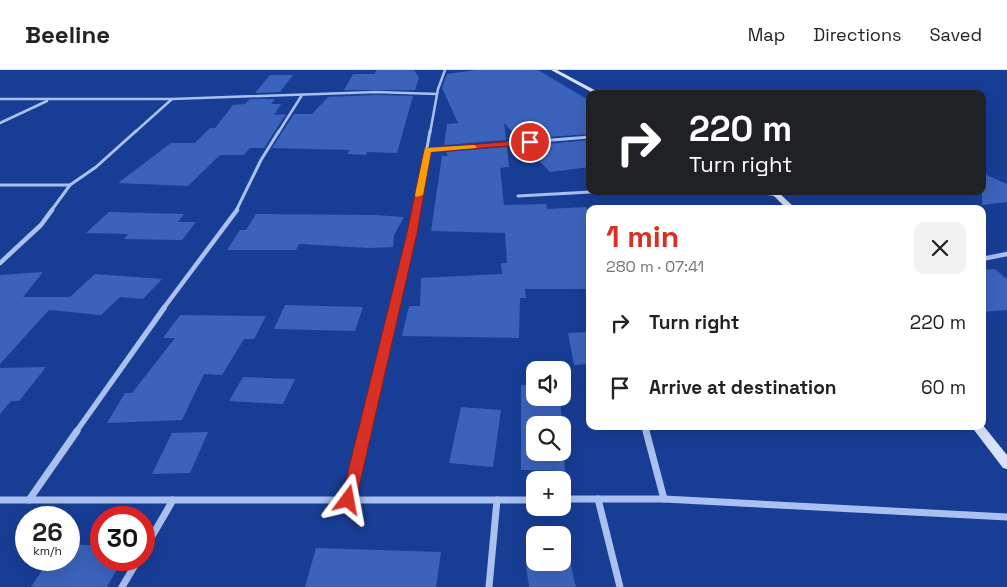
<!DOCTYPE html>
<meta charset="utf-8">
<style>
:root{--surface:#fff;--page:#f2f2f2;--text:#222;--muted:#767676;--line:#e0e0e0;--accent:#d93025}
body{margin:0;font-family:"Space Grotesk",sans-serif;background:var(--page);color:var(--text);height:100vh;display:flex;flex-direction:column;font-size:19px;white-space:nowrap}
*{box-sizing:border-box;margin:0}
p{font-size:16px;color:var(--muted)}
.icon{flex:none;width:28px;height:28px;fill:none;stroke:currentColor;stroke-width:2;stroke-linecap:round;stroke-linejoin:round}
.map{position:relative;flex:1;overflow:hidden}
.details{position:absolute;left:586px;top:135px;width:400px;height:225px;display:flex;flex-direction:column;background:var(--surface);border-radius:10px;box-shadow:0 5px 20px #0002}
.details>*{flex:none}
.banner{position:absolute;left:586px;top:20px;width:400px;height:105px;border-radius:10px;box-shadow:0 5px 20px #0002;background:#202124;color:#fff;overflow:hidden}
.tools{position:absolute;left:526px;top:291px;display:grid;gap:10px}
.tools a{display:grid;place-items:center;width:45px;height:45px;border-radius:10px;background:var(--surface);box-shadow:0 5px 20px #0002;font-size:25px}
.speed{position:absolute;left:15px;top:436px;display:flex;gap:10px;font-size:25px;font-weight:700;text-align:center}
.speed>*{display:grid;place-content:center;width:65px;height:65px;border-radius:50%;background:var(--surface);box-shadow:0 5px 20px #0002;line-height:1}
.speed small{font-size:12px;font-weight:400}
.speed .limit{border:8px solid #d22;background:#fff;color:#111}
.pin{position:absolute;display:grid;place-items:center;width:42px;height:42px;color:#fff;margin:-21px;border:2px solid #fff;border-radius:50%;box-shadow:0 1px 5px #0007}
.me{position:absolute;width:55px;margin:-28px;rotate:13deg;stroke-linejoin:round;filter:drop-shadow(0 0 4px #0008)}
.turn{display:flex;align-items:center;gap:18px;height:105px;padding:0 20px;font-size:22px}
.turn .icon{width:65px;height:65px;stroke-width:2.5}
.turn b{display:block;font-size:35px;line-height:42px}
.round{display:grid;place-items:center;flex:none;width:52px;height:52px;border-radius:10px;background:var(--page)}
.headline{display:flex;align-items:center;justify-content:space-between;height:85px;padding:0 20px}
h1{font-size:30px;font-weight:800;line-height:38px;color:var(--accent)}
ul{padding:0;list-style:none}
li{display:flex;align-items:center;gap:15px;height:65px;padding:0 20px}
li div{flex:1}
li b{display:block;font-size:19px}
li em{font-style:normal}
header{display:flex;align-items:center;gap:30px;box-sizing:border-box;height:70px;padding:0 25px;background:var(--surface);border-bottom:1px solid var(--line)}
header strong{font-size:24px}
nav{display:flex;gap:28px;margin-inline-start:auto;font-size:18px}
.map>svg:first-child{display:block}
.building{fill:#3c63bb}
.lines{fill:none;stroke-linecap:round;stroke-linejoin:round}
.street-far4{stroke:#a9c0f1;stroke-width:2.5}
.street-far3{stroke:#a9c0f1;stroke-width:3}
.street-far2{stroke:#a9c0f1;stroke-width:4.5}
.street-far1{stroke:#a9c0f1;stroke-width:5.5}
.street{stroke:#a9c0f1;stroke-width:7}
.secondary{fill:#d7e2fb;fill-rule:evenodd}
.route{fill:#d93025;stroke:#8d1f18}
.slow{fill:#f59e0b}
</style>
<header>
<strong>Beeline</strong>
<nav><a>Map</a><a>Directions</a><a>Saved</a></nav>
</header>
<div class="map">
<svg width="1007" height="517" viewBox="0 0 1007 517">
<rect width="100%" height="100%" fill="#183d95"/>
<g class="building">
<path d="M376 0H414L419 8 415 20H344L353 4H375Z"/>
<path d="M476 0H538L590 31V64L519 69 504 53 506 70 444 75 447 54 458 53 442 18 447 4Z"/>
<path d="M270 5H293L280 22 255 23Z"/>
<path d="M376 25 413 26 397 83 367 82 366 85 347 84 350 80 272 78 294 44H312L328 27Z"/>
<path d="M250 29H275L271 34H281L274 45 286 44 264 78H250L244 85H220L188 116 118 113 171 73H195L210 58H215L233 35 245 34Z"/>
<path d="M590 70V97L550 102 525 76Z"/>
<path d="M507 77 509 97 500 98 504 135 546 134 547 139 586 137 590 144V219H525L526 228H520L519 268 402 266 409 236H420L421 208 502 204 501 193H507L505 163 431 161 442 86H448L446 82Z"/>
<path d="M982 103 1007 114V132L982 135Z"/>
<path d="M109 142 184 144 178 152H196L182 170 124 169 128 164 86 163Z"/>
<path d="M256 144 375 145 404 147 394 165 393 177 370 178 299 174 296 180H227L240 160H246Z"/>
<path d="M995 199 1007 209V240L982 242V200Z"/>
<path d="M43 202 23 227H70L95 204 162 209 143 229 120 227 101 245 49 240 0 294V205Z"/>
<path d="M285 235 363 237 355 261 274 259Z"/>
<path d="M180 245 266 246 254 269H244L222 305 204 304 182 350 107 353 125 323H132L175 268H163Z"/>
<path d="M590 262V294L574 295 568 263Z"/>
<path d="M46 297 19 331H11L0 344V298Z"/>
<path d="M243 307 295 309 283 334 229 331Z"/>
<path d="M521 315H535V328H560L562 355H535V382H562V366L565 401 521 400Z"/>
<path d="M461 337 501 340 493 397 449 393Z"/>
<path d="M208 362 190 403 152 404 172 363Z"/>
<path d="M69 474 101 476V490H122L107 517H31L49 490H69Z"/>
<path d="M316 478 441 482 436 517H305Z"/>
<path d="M570 492 576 517H529L526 496Z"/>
</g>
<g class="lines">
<g class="street-far4">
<path d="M0 29H172L376 22 437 24"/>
<path d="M0 53 47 31"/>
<path d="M134 63 172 29"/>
<path d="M278 63 302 25"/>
<path d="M430 63 438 19 445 0"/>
</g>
<g class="street-far3">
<path d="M428 80 590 67"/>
<path d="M0 115H70"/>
<path d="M749 121 777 125"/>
<path d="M518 126 608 121"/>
<path d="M51 141 70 115 96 97 136 61"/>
<path d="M236 141 261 90 279 61"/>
<path d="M416 141 430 61"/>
</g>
<g class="street-far2">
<path d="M982 189 1007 184"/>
<path d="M0 193 41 155 52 140"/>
<path d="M163 239 237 140"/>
<path d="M394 239 416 140"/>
</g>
<g class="street-far1">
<path d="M645 356 647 362"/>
<path d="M76 362 164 238"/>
<path d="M364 362 394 238"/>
</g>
<g class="street">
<path d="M646 361 664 429"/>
<path d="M562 429H664L1007 447"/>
<path d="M598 429 620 517"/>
<path d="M0 430H535"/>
<path d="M29 430 77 361"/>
<path d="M348 430 364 361"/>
<path d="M144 480 173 430"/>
<path d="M122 517 138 490"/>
<path d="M489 517 497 430"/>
</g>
<g class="secondary">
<path d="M551 0H557L602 24H595Z"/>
<path d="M769 121H777L796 139H787Z"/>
<path d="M982 354 1007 385V399L1003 398 971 356H982Z"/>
</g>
</g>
<path class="route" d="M530 70 533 72 532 74 431 82 417 163 356 430 354 435 348 437 343 435 341 430 407 163 424 80 428 78Z"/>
<path class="slow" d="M474 75 477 77 476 78 431 82 423 125 416 127 415 125 425 78Z"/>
</svg>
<div class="tools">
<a><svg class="icon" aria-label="sound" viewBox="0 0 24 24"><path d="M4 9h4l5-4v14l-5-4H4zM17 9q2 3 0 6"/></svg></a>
<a><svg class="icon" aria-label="search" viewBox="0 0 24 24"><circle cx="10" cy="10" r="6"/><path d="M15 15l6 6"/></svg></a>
<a>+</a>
<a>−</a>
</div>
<div class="speed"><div>26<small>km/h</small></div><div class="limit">30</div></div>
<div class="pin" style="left:530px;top:72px;background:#d93025"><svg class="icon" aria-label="arrive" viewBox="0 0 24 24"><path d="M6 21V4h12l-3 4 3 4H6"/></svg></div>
<svg class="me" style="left:348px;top:430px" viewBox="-20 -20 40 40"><path d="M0-17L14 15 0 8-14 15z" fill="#d93025" stroke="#fff" stroke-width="4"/></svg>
<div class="banner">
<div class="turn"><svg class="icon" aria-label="right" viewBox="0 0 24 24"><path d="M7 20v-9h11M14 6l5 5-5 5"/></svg><div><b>220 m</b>Turn right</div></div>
</div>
<section class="details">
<div class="headline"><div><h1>1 min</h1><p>280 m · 07:41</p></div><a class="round"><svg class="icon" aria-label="close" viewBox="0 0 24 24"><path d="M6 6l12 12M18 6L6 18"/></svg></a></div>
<ul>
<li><svg class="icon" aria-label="right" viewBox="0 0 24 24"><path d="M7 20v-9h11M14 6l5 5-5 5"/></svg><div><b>Turn right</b></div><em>220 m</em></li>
<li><svg class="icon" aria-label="arrive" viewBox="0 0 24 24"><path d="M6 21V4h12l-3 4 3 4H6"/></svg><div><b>Arrive at destination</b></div><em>60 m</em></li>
</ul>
</section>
</div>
